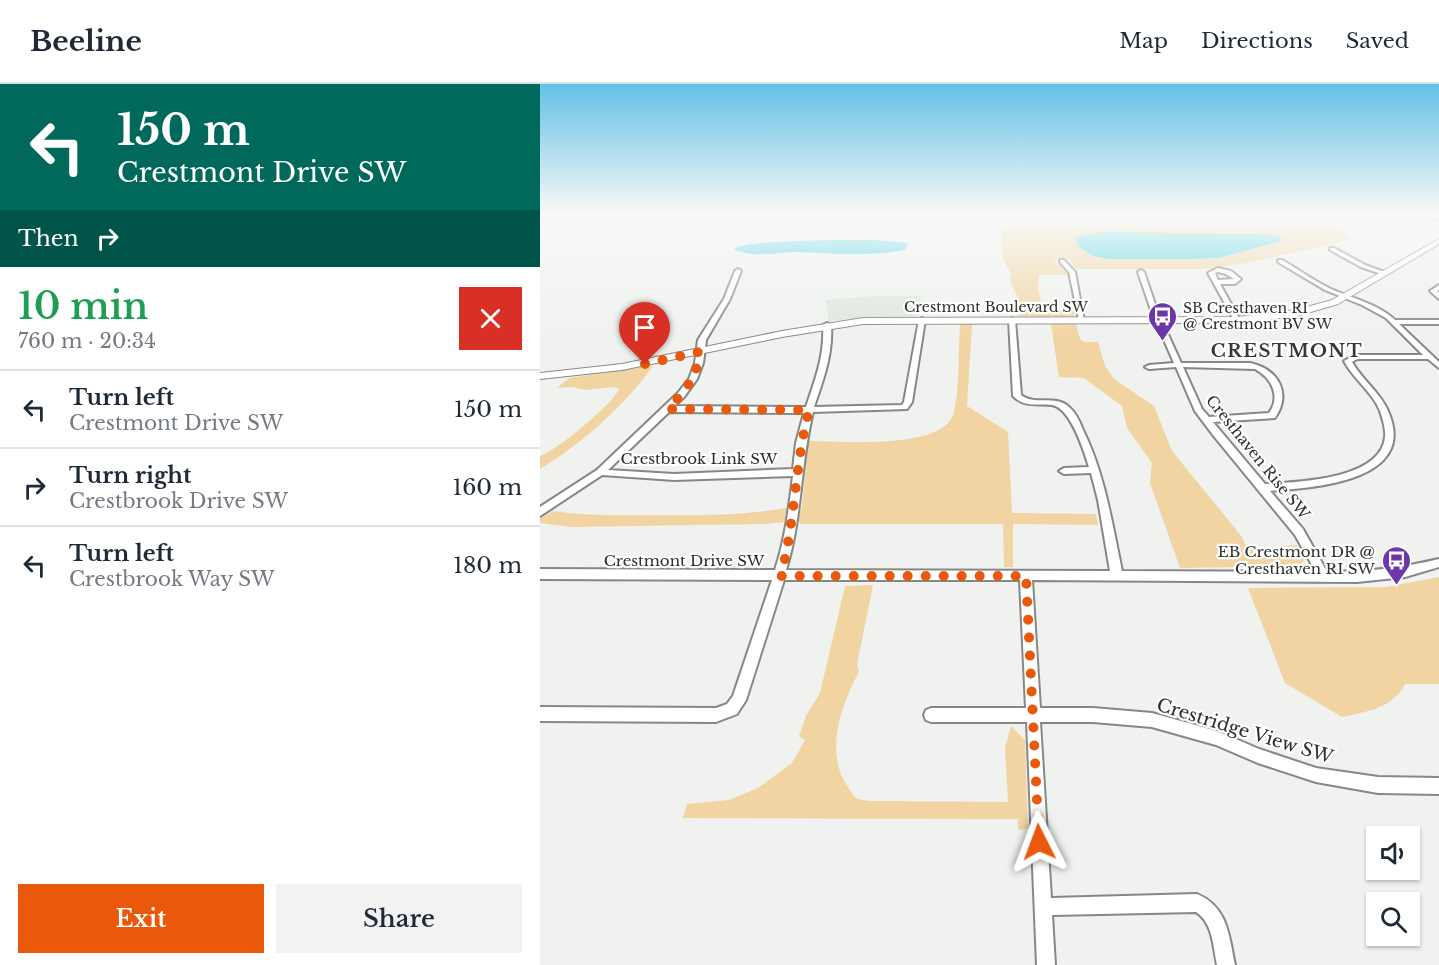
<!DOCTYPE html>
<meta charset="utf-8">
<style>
:root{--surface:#fff;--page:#f2f2f3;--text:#1f2937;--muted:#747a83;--line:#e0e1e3;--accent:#ea580c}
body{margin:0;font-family:"Libre Baskerville",serif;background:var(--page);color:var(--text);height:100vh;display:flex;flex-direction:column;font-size:22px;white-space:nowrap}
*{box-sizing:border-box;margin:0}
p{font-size:20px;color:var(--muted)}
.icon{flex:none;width:33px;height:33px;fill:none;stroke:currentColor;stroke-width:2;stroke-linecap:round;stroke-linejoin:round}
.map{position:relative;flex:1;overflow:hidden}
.drawer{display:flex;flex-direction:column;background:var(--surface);width:540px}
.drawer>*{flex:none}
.top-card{background:#00695c;color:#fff;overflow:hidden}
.tools{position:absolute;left:826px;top:742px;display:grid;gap:12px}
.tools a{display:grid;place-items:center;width:54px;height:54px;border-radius:0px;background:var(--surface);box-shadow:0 2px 4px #0004;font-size:30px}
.pin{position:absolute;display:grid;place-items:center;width:51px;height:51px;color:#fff;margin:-62px -26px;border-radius:50% 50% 50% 0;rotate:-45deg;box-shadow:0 0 6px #0007}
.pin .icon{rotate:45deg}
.me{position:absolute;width:66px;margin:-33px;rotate:357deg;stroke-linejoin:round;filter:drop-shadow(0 0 4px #0008)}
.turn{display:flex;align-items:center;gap:21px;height:126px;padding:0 18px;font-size:27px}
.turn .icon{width:78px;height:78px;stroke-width:2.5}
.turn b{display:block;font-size:42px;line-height:51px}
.then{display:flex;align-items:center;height:57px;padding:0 18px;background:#0003;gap:12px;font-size:22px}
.round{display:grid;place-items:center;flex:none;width:63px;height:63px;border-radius:0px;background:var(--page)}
.summary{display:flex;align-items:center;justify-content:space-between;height:102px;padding:0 18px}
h1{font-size:36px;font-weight:600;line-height:45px;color:#1e9e55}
.button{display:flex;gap:12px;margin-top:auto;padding:12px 18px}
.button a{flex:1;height:69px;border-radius:0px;background:var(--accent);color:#fff;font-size:24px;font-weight:600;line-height:69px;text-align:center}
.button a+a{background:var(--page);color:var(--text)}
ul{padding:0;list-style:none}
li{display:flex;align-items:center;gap:18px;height:78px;padding:0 18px;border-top:2px solid var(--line)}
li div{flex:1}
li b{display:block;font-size:22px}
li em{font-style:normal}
header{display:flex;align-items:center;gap:36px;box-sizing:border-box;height:84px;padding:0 30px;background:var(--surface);border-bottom:2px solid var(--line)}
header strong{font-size:28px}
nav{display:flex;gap:33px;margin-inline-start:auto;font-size:21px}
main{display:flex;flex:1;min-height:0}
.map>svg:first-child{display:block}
.built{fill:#dee6de}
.green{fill:#f1d4a1}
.water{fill:#41d1e3}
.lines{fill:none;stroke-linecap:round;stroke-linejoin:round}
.minor-casing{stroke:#868886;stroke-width:4}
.tertiary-casing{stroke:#868886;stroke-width:2}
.motorway-casing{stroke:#868886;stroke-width:2}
.minor{fill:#fff;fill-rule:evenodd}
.tertiary{fill:#fff;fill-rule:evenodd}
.motorway{fill:#fff;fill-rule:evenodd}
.route{stroke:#ea580c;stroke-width:10;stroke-dasharray:0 18}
.labels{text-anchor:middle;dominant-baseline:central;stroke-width:4.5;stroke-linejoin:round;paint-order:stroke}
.far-street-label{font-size:14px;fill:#2c2d2c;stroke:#fdfffc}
.far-poi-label{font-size:14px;fill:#2c2d2c;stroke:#fdfffc;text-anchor:start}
.street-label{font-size:15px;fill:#2c2d2c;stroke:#fdfffc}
.poi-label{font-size:15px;fill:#2c2d2c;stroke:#fdfffc;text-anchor:end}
.far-district-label{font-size:18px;font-weight:bold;letter-spacing:1.5px;fill:#373937;stroke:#fdfffc}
.near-street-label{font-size:18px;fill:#2c2d2c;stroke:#fdfffc}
</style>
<header>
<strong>Beeline</strong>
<nav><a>Map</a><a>Directions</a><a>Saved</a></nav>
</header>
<main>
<section class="drawer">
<div class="top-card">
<div class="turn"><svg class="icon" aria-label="left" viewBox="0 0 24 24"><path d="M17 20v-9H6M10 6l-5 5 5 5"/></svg><div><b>150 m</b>Crestmont Drive SW</div></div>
<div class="then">Then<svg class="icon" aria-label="right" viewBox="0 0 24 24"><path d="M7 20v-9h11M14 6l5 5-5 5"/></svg></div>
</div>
<div class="summary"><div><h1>10 min</h1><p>760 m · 20:34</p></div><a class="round" style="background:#d93025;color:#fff"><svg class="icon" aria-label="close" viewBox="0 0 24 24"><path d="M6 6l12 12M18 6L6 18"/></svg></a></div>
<ul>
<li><svg class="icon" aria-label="left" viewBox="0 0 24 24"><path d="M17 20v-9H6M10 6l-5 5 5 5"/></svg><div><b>Turn left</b><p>Crestmont Drive SW</p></div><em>150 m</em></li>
<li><svg class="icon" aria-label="right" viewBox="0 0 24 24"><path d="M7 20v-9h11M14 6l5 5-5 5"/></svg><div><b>Turn right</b><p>Crestbrook Drive SW</p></div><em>160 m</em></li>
<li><svg class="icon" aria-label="left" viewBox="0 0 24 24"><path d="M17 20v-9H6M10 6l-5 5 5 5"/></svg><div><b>Turn left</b><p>Crestbrook Way SW</p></div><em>180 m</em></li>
</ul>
<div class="button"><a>Exit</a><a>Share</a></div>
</section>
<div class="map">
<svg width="899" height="881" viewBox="0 0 899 881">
<rect width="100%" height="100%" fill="#eff2ef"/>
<path class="built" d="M337 212H381L378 232 328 233 289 237 286 216Z"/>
<g class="green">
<path d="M798 142 812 155 707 179 665 185H536L530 175 518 173 514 178 526 184 530 191H499L498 205 503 226H535V231L529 233 479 232 478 213 470 198 471 189 463 176 461 143Z"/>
<path d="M420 240H432L427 322 468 348 472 429 556 430 558 441 473 440V483H464L463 440H260L258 434 262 423 268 357C299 357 406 367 414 328 420 301 418 268 420 240Z"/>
<path d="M511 240H536L540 255 544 258H558L565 282 574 295 614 322 632 367 702 453 707 465 757 461 765 475 760 482 640 484 610 399 612 379 587 344 582 322 544 294 519 293Z"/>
<path d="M113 282C84 322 43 359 0 385V372C15 368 73 320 79 305L75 303 45 306 33 303 17 304 29 294Z"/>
<path d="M246 424 248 426 244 438 224 440 31 443 0 439V435L13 427C46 432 79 431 113 431 158 431 202 432 246 424Z"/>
<path d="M899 493V600H865C852 625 828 627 802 633L745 599 708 504 846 503Z"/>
<path d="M333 501 317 580 319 588C301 621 284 670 308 703 310 706 313 712 316 714 320 716 326 716 330 717L468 718 465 664 471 642 485 656 488 745 478 746V735L143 734 147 720 189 716 218 704 252 679 265 656 259 652 266 632 280 609 305 502Z"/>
</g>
<g class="water">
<path d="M561 148 727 150 739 152 742 157 678 174 652 175H569L553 172 538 162 536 153Z"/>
<path d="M336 156 368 159 366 165 359 167C324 173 290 169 255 168 236 168 212 175 194 165 207 155 313 156 336 156Z"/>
</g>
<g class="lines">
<defs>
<g id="minor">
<path d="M790 164H794L825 181 847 189 844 191 821 183 790 166Z"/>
<path d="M520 176H524L535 188 544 237 539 236 529 188 520 178Z"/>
<path d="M738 176H742C758 185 774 197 791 205 812 214 838 220 855 236H899V240H859L899 278V284L888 275H817L812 278C822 296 840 308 848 327 879 397 775 404 730 407L763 445 787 488C826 488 862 484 899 475V483L865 493 817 498 492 496 500 624H553L612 629 677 647 719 665 776 684 838 693 899 694V710L838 709 776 698 718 679 676 661 612 643 553 638H500L511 814 657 810C688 823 689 852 695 881H677C673 862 673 839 656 828L512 831 515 881H497L487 638H391L386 636 384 631 386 626 391 624H486L480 496H244L206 616 197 630 176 638 0 637V623L176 624 187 620 193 612 232 496 0 495V485L235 486C245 456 249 424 253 392L134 396 62 391 0 432V423L57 386 138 309 149 295 155 279 158 256 184 215 195 187 198 185 201 187 190 215 166 256 163 279 157 295 144 313 134 322 266 323C275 296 285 271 283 241L287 239 291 241C293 271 283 296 274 323L362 321 364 318 379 236 382 234 385 236 372 318 367 325 273 328C260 381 262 435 246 486L570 487 558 416 551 389 524 390 519 387 524 384 549 383C544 367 531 324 512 321 497 319 485 324 473 312L469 236 472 234 475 236 481 311C495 322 515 310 529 323 536 329 540 338 543 346 565 391 572 439 582 487L776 488 755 451 673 351 655 327 636 283 609 285 605 283 609 281 634 279 611 226 598 188 601 186 604 188 617 226 641 279H710C738 285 752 309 735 334L673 338 725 400C757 398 841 396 845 353 846 347 843 336 841 330 835 310 814 296 804 277L815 271H883L846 234 822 221 785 206 738 178ZM643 283 715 285C732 294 741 313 729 329L669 333 662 325ZM129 328 264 329 256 359 253 385 134 390 68 386Z"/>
<path d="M678 184 691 187 701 195 695 200H680L700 236 699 237 694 236 668 189ZM678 188 686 190 694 195 678 196 675 189Z"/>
<path d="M899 201V206L897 207 899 209V215L890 207Z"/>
</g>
<path id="tertiary" d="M899 155V160L798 220 757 232 697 239 323 240 242 253 82 286 0 295V289L82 280 242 247 323 234 697 233 756 226 792 216Z"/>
<rect id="motorway" x="0" y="130" width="899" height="6"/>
</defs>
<use href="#minor" class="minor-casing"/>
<use href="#tertiary" class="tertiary-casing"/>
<use href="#motorway" class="motorway-casing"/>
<use href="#minor" class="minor"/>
<use href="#tertiary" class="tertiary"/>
<use href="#motorway" class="motorway"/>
</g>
<linearGradient id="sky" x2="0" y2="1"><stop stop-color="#65c0e6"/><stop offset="0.51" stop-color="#f8f9f8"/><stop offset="1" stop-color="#f8f9f8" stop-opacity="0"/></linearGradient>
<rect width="899" height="254" fill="url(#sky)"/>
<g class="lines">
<path class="route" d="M105 280 159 268C158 293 144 308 128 325L269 326C255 381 255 437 241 492H486L499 758"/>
</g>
<defs>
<symbol id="bus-pin" viewBox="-11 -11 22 30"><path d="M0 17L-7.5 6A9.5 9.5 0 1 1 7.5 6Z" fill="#6f35ab" stroke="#fdfffc"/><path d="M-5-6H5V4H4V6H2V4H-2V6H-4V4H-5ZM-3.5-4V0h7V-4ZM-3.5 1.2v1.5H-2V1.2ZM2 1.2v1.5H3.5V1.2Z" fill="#fff"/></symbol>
</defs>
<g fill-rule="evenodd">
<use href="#bus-pin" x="606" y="216" width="33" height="45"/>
<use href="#bus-pin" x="840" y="460" width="33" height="45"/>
</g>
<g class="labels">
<g class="far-street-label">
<text x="456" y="223">Crestmont Boulevard SW</text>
</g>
<g class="far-poi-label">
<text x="643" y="224">SB Cresthaven RI<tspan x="643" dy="16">@ Crestmont BV SW</tspan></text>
</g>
<g class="street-label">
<text transform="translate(718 373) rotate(51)">Cresthaven Rise SW</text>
<text x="159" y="374">Crestbrook Link SW</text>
<text x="144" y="476">Crestmont Drive SW</text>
</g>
<g class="poi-label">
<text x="835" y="467">EB Crestmont DR @<tspan x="835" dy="17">Cresthaven RI SW</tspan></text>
</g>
<g class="far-district-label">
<text x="747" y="267">CRESTMONT</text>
</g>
<g class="near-street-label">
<text transform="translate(705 647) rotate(17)">Crestridge View SW</text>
</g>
</g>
</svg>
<div class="tools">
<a><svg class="icon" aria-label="sound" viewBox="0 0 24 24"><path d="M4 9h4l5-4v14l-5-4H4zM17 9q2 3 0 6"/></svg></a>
<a><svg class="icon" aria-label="search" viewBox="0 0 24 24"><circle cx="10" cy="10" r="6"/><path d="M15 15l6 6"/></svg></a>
</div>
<div class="pin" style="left:105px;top:280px;background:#d93025"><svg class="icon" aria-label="arrive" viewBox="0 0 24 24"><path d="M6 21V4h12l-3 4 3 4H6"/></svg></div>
<svg class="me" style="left:499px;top:758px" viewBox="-20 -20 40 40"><path d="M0-17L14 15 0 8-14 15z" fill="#ea580c" stroke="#fff" stroke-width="4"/></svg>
</div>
</main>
